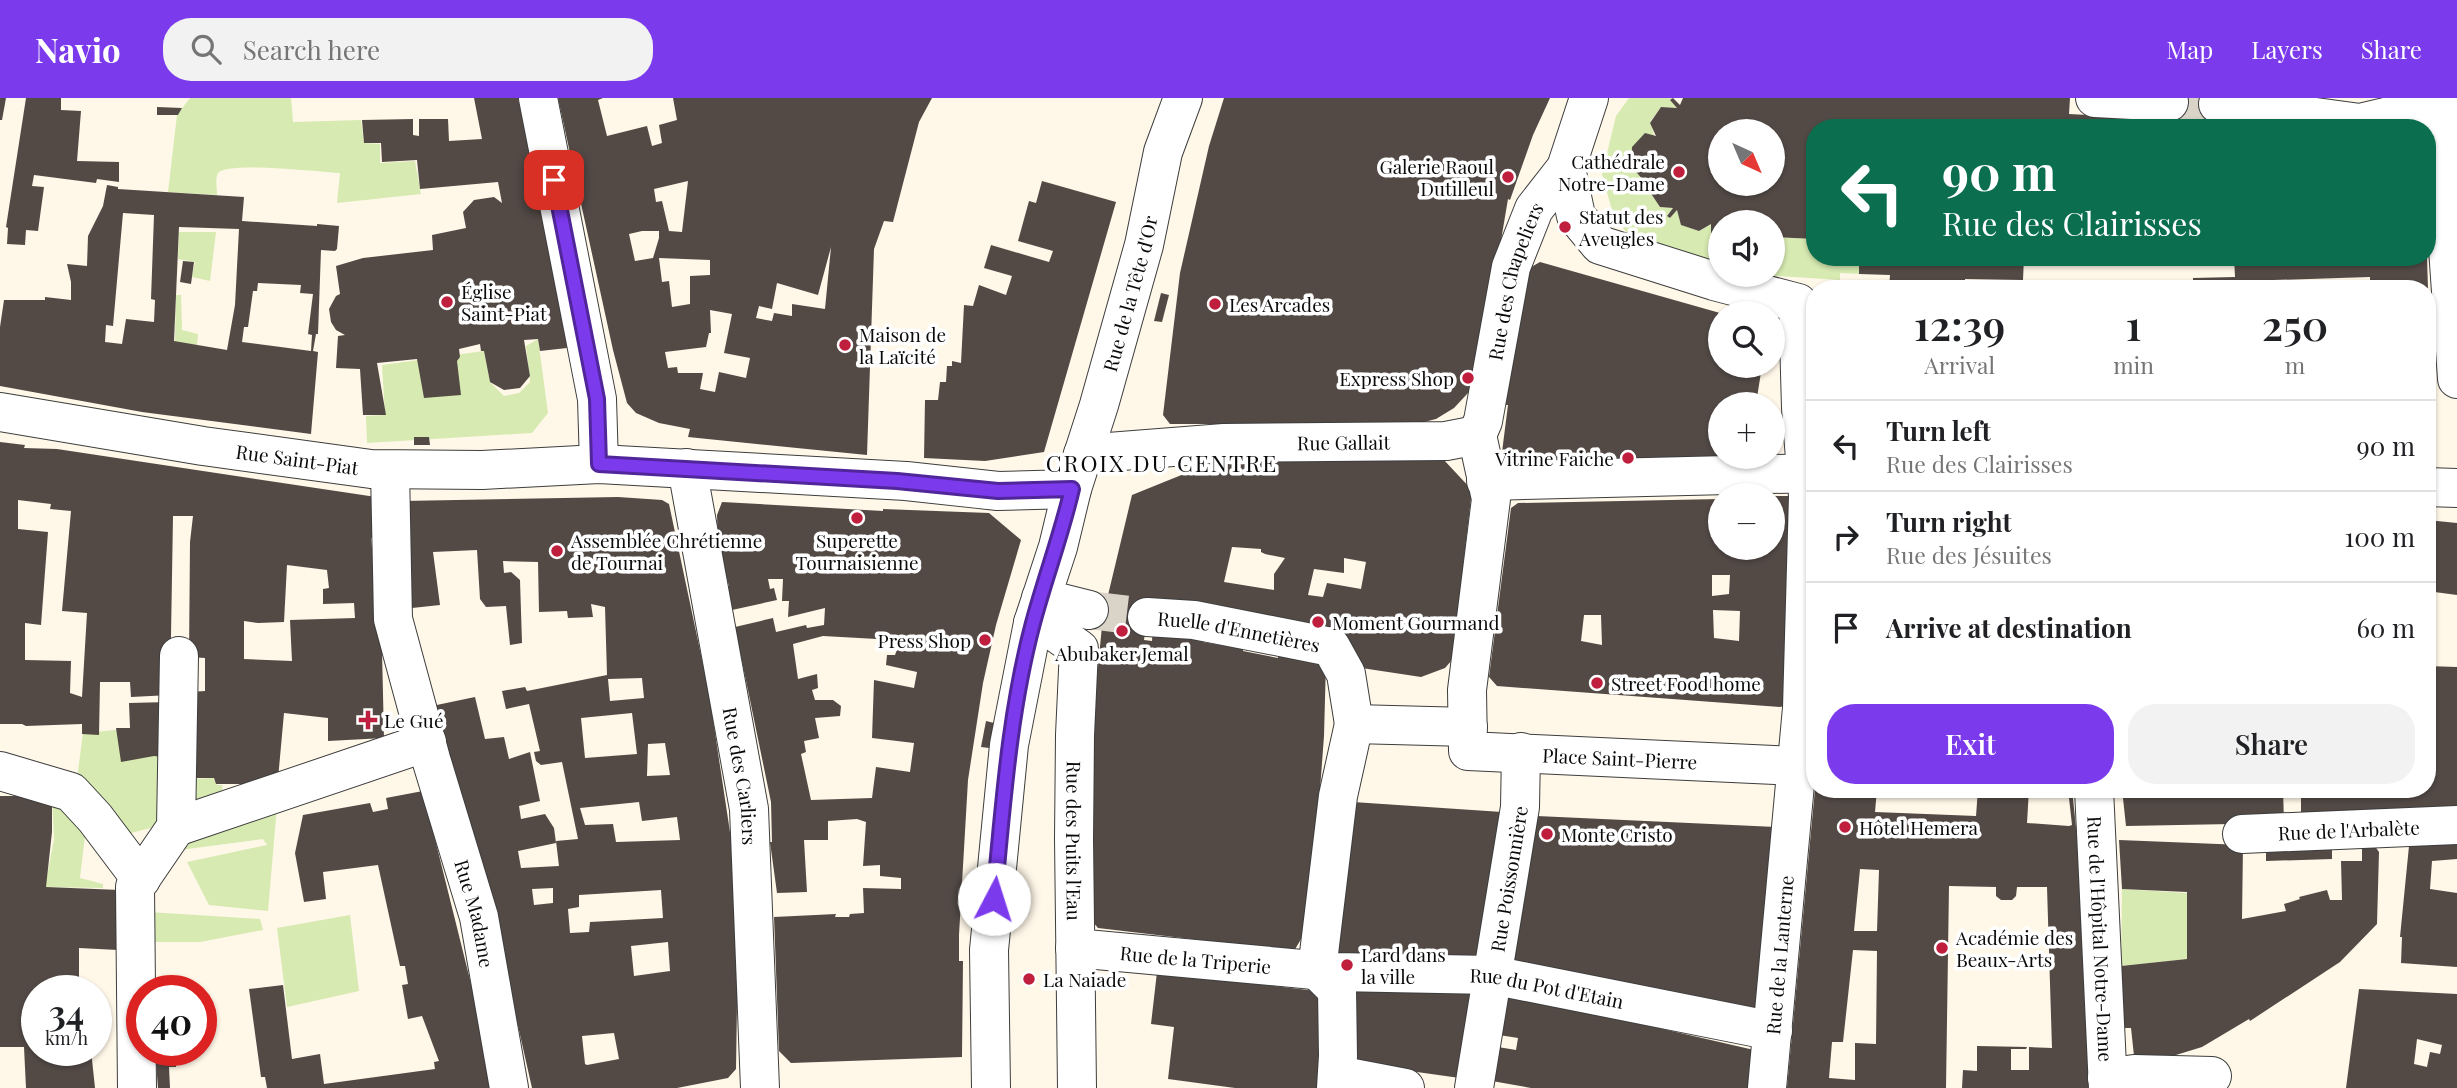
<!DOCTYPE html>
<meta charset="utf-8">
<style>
:root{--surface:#fff;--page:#f2f2f2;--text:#202124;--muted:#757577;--line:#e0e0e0;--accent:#7c3aed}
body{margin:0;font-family:"Playfair Display",serif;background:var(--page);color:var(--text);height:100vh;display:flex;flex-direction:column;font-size:26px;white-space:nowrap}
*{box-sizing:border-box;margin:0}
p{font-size:23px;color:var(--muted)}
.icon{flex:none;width:38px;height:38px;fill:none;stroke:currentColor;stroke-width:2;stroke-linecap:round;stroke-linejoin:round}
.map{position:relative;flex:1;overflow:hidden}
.drawer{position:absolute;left:1806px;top:182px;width:630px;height:518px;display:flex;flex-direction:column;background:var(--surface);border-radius:28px;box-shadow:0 2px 5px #0004}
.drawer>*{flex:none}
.banner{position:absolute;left:1806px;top:21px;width:630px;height:147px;border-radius:28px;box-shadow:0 2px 5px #0004;background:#0b6e4f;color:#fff;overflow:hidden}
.needle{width:46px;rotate:136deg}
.buttons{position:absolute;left:1708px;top:21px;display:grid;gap:14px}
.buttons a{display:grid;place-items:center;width:77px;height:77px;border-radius:50%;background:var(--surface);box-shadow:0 2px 5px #0004;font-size:35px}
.speed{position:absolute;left:21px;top:877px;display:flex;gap:14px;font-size:35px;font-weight:700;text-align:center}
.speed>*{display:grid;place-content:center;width:91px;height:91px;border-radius:50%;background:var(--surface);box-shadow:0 2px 5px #0004;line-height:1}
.speed small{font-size:18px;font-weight:400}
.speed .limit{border:10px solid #d22;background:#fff;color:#111}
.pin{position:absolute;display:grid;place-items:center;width:60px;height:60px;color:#fff;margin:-30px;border-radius:14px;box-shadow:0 4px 10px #0006}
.me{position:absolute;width:77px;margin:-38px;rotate:5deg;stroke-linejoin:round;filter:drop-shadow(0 0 5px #0008)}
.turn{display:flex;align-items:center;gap:24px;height:147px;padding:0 21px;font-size:32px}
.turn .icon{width:91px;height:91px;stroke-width:2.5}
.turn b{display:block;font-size:49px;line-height:60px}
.eta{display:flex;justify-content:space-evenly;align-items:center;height:119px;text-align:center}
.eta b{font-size:42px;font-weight:600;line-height:49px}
.primary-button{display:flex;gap:14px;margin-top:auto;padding:14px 21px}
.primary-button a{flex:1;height:80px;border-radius:28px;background:var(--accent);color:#fff;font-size:28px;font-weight:600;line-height:80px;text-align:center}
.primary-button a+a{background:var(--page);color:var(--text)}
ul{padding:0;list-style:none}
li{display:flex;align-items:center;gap:21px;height:91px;padding:0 21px;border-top:2px solid var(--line)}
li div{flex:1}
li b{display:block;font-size:26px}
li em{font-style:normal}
header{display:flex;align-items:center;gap:42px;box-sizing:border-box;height:98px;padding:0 35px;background:var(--accent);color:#fff}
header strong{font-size:33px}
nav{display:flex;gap:38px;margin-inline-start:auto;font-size:24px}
.search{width:490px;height:63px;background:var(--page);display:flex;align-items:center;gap:18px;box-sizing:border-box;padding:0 24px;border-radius:28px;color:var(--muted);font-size:26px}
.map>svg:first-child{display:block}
.green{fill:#d7eab1}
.building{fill:#534a46;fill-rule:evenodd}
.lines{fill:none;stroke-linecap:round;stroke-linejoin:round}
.minor-tunnel{stroke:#dad3c7;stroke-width:38;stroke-dasharray:38 19;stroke-linecap:butt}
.minor-casing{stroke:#3d3d3d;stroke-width:40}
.minor{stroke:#fff;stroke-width:38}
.route-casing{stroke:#51269a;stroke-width:18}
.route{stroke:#7c3aed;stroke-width:12}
.poi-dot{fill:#bf1e3d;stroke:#fff;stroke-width:2.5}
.labels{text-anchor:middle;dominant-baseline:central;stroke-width:7;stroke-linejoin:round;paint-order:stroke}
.poi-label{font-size:19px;fill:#0a0a0a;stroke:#fff;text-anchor:start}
.street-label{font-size:19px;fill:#0a0a0a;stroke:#fff}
.quarter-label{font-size:23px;letter-spacing:2px;fill:#0a0a0a;stroke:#fff}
</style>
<header>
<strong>Navio</strong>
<div class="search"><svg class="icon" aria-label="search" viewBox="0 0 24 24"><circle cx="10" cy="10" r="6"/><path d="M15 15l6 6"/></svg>Search here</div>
<nav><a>Map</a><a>Layers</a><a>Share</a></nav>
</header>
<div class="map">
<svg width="2457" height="990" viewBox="0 0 2457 990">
<rect width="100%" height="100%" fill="#fff7e8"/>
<g class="green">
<path d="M190 0H291L293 24 361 22 364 45 380 46V65L415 63 421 96 337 105 340 75C322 74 226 63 218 75 215 80 217 91 217 97L168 94 177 17Z"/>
<path d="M1629 0H1673L1670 2 1677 10 1661 9 1650 24C1659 46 1657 72 1651 94L1660 109 1673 110 1667 117 1670 120 1677 112 1682 127 1699 133 1711 126V136L1720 137V169L1634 145 1613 116 1602 76 1616 18Z"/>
<path d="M179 134H216L210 183 192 179 195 164 178 161Z"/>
<path d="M1773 139 1815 141V159H1859V176L1840 175V182L1762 177H1773Z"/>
<path d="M176 197H181L182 232 198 236 197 247 175 244Z"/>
<path d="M538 241 548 315 532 335 367 345 366 318 385 317 382 267 484 253 490 284 504 298 519 295 530 284 526 248Z"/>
<path d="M169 627 170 725 127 736 77 681 83 635Z"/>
<path d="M213 680 217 687H222L224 706 191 717 190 681Z"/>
<path d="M52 697 85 738 80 780 103 786V790L45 789 54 741Z"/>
<path d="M277 708 268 813 209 807 187 764 267 747 263 741 180 752 188 733Z"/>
<path d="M2122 791 2187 795V861L2121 868Z"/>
<path d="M149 814 260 821 263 832 200 844H148Z"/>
<path d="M350 817 359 893 287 909 277 830Z"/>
</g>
<g class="building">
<path d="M0 0H6L2 22H0Z"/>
<path d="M26 0H61V12L81 13 77 63 119 64V84L97 81 96 85 34 77 32 88 44 89 38 133 26 132 25 147 7 146 8 130 6 129Z"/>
<path d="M474 0H518L562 213 567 250 540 253 538 241 524 242 530 278 520 290 504 292 490 284 484 253H481L480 246 459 251 460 259 457 263 461 297 424 300 417 261 377 265 386 317H363L360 271 336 270 338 238 345 237 336 232 331 224 329 211 336 198 340 196 336 168 363 160 433 152 432 137 466 130 463 114 474 102 494 99 502 105 498 84 420 91 417 62 382 64 381 45H364L362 22 413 21V37L419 38V21H448L449 43 482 41Z"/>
<path d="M558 0H603L598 2 607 38 647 28 652 48 662 45 659 27 677 22 673 0H932L919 24 893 124 884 123 874 151 867 357 688 339 690 331 659 325 636 315 627 305 613 252ZM688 83 682 134 669 133 662 103 656 104 654 91ZM642 133H659V140L653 160 635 163 629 136ZM831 149 825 211 792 206V218L774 215 772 223 756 220 759 208 772 211 777 185 818 197ZM659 160 710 162V177L690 178V206L672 209 669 183 662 184ZM710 212 732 216 724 255 750 260 746 280 719 274 715 294 700 291 703 275H678L677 269 668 270 665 254 706 249 709 235H711Z"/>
<path d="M1224 0H1550L1533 37 1510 102 1508 101 1479 273 1468 295 1454 310 1436 321 1416 326H1170L1163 317 1180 175 1209 48Z"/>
<path d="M1673 0 1680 7 1683 0H2070L2069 16 2217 24 2225 25V30H1815V141L1773 139V124H1720V137H1711V126L1699 133 1681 127 1677 112 1670 120 1667 118 1673 110 1660 109 1650 94 1655 80 1644 83 1631 68 1632 49 1645 35 1656 38 1650 25 1661 9 1677 10 1670 2ZM1720 33H1773V86H1720Z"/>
<path d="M2168 0H2221V17L2168 14Z"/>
<path d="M157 9 182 10 178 17H157Z"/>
<path d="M1042 83 1116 104 1044 354 985 363 924 360 925 302H938L940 284H946L947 268H952V263L961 265 964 207 973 208 979 187 1006 197 1012 178 984 170 991 147 1049 164 1053 153 1018 143 1029 103 1036 105Z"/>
<path d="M107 87 118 89V91L244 99 242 123 317 128V126L339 128 337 151 335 153 321 152 318 236H316L313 253 318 254 311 336 142 314 0 288V229L4 202H45V199L71 202V184L67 166 87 168 88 138 103 108ZM123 115 154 117 151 201 155 202 154 224 126 221 122 246 105 244 106 227 113 228ZM179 129 239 131 235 207 227 252 174 243ZM258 185 301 187 300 195 313 196 308 236 312 237 311 253 242 244 244 229H248L253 193H257Z"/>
<path d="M1859 159H2024L2023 182 1965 181 1966 191H1889L1890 177 1859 176Z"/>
<path d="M2234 159H2427L2428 191H2370V179L2243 183 2242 191H2193V180L2235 179Z"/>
<path d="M183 163 194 164 191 186 180 184Z"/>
<path d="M1540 164 1720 215V268H1762L1756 306H1720V360L1511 362 1502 354 1508 307H1505L1526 172Z"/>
<path d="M1161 195 1169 197 1162 224 1154 223Z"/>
<path d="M2427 224H2429L2436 353 2427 362Z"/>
<path d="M414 339H429L430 347H414Z"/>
<path d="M0 344 25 347 24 350 57 351 376 399V440H371L382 553 384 640 328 643V620L284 615 278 681 252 686H216L214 680H189L190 594 205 593V560L189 559 190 444 193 418H173L170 597 131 599 130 584H100L99 637 82 636V626L26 628 22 626H0ZM18 402 51 406 50 411 71 413 62 513 87 515 82 599 70 595 71 563 25 562V525L41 527 48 434 18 431ZM287 467 327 472 329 490 323 491V506L354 505 355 520 290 522 292 563 244 561V523L258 525 284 524Z"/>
<path d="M1221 361H1443L1472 392 1452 562 1445 570 1421 579 1355 569 1346 555 1349 541 1148 513 1144 542 1152 543 1153 525 1206 528 1203 544 1243 551V553L1278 560V556L1326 564 1324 638 1310 826 1294 853 1098 830 1092 823 1093 649 1097 579 1103 518 1132 397ZM1232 449 1261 451V454L1265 456 1285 460 1274 476V492L1224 484ZM1344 460 1366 464 1361 491 1327 485 1323 499 1308 497 1314 471 1344 475Z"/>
<path d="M1773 398H1797L1790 602 1781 609 1497 588 1489 579 1511 410 1518 405 1720 401V450H1773ZM1712 477H1730L1729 496 1712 498ZM1713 512 1740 513 1739 543 1714 540ZM1584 517H1601L1602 547 1581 543Z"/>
<path d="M618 399 662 402 669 406 709 595 733 754 738 841 736 971 728 980 677 990H532L481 763 432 608 475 599 485 641 504 639 509 661 530 654 540 703 519 708 521 721 545 716 554 730 556 745 518 753 521 770 559 768 556 743 578 741 562 664 541 667 536 663 534 654 540 653 529 606 506 611 502 593 525 589 527 593 607 577 605 509 591 506 593 519 568 520 567 513 539 514 538 464 503 463 504 475 511 474 520 482 522 545 510 547 506 508 486 509 480 501 477 452 433 454 440 507 412 510 406 455 403 403ZM642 580 644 600 610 603 608 581ZM632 615 637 656 585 660 581 620ZM665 645 670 677 647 678 648 646ZM639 704 642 723 677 719 680 742 616 744 613 726 585 727 580 710ZM553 790V805L534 807 532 791ZM661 792 663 820 590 824 589 834 570 835 568 811 579 809V797ZM668 844 670 873 634 878 631 848ZM614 935 619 961 587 967 585 966 582 938Z"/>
<path d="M722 404 883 413V411L989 415 1021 442 996 527 983 585 968 682 959 837V863H963L962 959 791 965 779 953 774 819 836 816 835 819H849L850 816 864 815 863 790 901 791V780L880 778V767L863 768 866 724 857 721 828 723V742H804L807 794 777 795 770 744H772L771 704 735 529 773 520 776 534 806 527 807 530 824 527 825 510 788 519 789 503H782L783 481H768L770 491 774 490 777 502 732 512 727 488H729L718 449 717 417ZM823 538 877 541 899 546 895 557H887L886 567 917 574 914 590 874 582 872 640 914 645 910 674 876 669 872 700 811 702 801 656 806 654 804 643 819 640 815 620 840 618 841 608 833 602H815L812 592 818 590 817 576 798 581 793 546Z"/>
<path d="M2427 422 2457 425V497L2427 493Z"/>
<path d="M2427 568 2457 569V710L2301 723V691H2427Z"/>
<path d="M169 604 170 660 154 658 121 664 116 630H130L129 605Z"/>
<path d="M986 623 994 625 989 650 981 649Z"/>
<path d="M1815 691H1877L1875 714 1976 718 1978 691H2029L2027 725 2069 728 2072 727 2068 691H2072L2078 749 2089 990H1962L1963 972 1977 973V948L2027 949 2026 951H2011V972H2029V949L2052 950 2047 789H2017L2016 798 2012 802H2001L1996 798V789L1949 788 1946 990H1787ZM1860 771 1879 772 1877 833H1854ZM1853 852 1877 853 1876 946 1855 945V982L1829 980 1832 944H1843Z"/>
<path d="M2122 691H2283L2284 725 2126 728Z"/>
<path d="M423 693 476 906 490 990H267L265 979H261L249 891 283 887 292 961 320 956 324 986 435 971 434 964 439 963 422 918 408 921 402 887 408 886 405 868H400L378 767 323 774 326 801 304 804 295 755 303 717 370 705 373 714 388 711 386 700Z"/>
<path d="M0 698H52V734L46 789 120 792 118 852 79 850V892H37V952H91L95 990H26L24 949H0Z"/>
<path d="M1353 704 1502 714 1484 863 1337 862Z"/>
<path d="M1537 718 1776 729 1759 908 1754 910 1512 864Z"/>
<path d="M2457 737V761L2432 763 2430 791 2457 795V869L2401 865 2402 839H2400L2409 748Z"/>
<path d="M2119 742 2243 747 2242 821 2286 813 2284 806 2300 801 2299 799 2327 792 2330 802H2342L2341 763H2362V747H2374L2379 754 2377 826 2340 864 2250 923 2249 921 2202 949 2176 957 2134 958 2131 930H2124L2121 868 2187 861V794L2122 791Z"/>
<path d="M2332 751V761L2266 763V753Z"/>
<path d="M1157 874 1333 895 1331 990H1235L1168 981 1174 929 1151 926Z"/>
<path d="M1341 888 1481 890 1467 981 1367 967 1342 960Z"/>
<path d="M2359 891 2457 896V990H2346ZM2417 941 2442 947 2440 956 2430 954 2427 969 2414 966Z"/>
<path d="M1507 895 1754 952 1750 990H1531L1492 983 1498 949 1516 952 1518 940 1499 937Z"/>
<path d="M155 952H175L176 969H169L170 990H158Z"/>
</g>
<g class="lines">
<g class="minor-tunnel">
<path d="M2169 4 2218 6"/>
<path d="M1089 512 1147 519"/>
</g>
<defs>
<g id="minor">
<path d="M538 0 597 301 599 366"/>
<path d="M2095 0 2169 4"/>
<path d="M2438 0 2440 74 2446 121 2457 281"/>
<path d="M2218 6 2360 25 2436 7 2457 8"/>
<path d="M1566 70 1576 118 1600 147 1714 183 1798 205 1801 310 1808 398 1802 610 1767 990"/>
<path id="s1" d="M0 314 203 348 371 371 482 372 599 366 906 383 998 393 1072 391"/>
<path id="s2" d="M1477 337 1491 401 1467 592 1468 653 1796 668"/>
<path id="s3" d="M1477 337 1483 323 1511 169 1534 111 1566 70 1589 0"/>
<path id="s4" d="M1083 356 1224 345 1446 343 1477 337"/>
<path id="s5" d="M687 370 749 711 760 990"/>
<path id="s6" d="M390 372 393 521 431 661 479 819 509 990"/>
<path d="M1486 383 1815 375"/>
<path d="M2427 389 2457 390"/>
<path d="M1041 500 1089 512"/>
<path id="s7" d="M1147 519 1194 522 1331 549 1346 576 1354 626"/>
<path id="s8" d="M1033 525 1055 534 1079 551 1075 637 1074 741 1077 990"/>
<path d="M0 673 71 694 95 720 141 781"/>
<path id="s9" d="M2094 691 2108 990"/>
<path d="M176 729 427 644"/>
<path id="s10" d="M2242 736 2457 727"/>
<path id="s11" d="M1075 850 1335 874 1492 877 1773 933"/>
<path d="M1317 872 1338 698 1354 626 1468 629"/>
<path d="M1317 872 1337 892 1338 958 1336 990"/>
<path d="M1337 977 1405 990"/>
<path d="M2107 980 2134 976 2212 978"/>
<path d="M137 990 135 789 176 729 179 558"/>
<path id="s12" d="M991 990 989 852 1009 647 1033 525 1058 449 1072 391 1099 307 1144 147 1163 54 1183 0"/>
<path id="s13" d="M1474 990 1520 709 1521 654"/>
</g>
</defs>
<use href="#minor" class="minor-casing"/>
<use href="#minor" class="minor"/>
</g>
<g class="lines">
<defs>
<path id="route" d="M554 82 597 301 599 366 897 383 998 393 1072 391C1061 438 1045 480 1033 525 1009 615 1003 709 994 801"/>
</defs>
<use href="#route" class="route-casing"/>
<use href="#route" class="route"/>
</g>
<g class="poi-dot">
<circle cx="1679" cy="74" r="7"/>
<circle cx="1508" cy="79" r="7"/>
<circle cx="1565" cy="129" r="7"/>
<circle cx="447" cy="204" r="7"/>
<circle cx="1215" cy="206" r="7"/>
<circle cx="845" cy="247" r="7"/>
<circle cx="1468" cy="280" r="7"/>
<circle cx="1628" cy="360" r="7"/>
<circle cx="857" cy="420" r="7"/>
<circle cx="557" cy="453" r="7"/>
<circle cx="1318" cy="524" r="7"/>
<circle cx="1122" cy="533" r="7"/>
<circle cx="985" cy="542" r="7"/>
<circle cx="1597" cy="585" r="7"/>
<path d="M364.5 611.5h7v7h7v7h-7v7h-7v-7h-7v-7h7z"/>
<circle cx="1845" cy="729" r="7"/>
<circle cx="1547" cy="736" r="7"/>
<circle cx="1942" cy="850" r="7"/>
<circle cx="1347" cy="867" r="7"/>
<circle cx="1029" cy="881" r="7"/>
</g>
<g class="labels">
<g class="poi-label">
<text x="1665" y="63" text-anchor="end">Cathédrale<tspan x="1665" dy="22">Notre-Dame</tspan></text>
<text x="1494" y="68" text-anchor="end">Galerie Raoul<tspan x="1494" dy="22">Dutilleul</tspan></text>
<text x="1579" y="118">Statut des<tspan x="1579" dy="22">Aveugles</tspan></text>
<text x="461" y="193">Église<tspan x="461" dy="22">Saint-Piat</tspan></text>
<text x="1229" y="206">Les Arcades</text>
<text x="859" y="236">Maison de<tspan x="859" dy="22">la Laïcité</tspan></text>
<text x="1454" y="280" text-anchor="end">Express Shop</text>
<text x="1614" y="360" text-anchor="end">Vitrine Faiche</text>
<text x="571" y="442">Assemblée Chrétienne<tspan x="571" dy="22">de Tournai</tspan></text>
<text x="857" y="442" text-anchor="middle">Superette<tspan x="857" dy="22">Tournaisienne</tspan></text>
<text x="1332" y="524">Moment Gourmand</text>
<text x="971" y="542" text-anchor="end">Press Shop</text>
<text x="1122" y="555" text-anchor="middle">Abubaker Jemal</text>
<text x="1611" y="585">Street Food home</text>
<text x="384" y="622">Le Gué</text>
<text x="1859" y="729">Hôtel Hemera</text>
<text x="1561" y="736">Monte Cristo</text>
<text x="1956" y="839">Académie des<tspan x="1956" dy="22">Beaux-Arts</tspan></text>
<text x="1361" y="856">Lard dans<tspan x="1361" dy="22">la ville</tspan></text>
<text x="1043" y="881">La Naiade</text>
</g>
<g class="street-label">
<text stroke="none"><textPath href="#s3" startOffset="159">Rue des Chapeliers</textPath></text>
<text stroke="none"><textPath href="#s12" startOffset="812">Rue de la Tête d'Or</textPath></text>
<text stroke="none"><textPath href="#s4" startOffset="261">Rue Gallait</textPath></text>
<text stroke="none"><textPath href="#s1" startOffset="301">Rue Saint-Piat</textPath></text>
<text stroke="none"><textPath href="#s7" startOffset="93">Ruelle d'Ennetières</textPath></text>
<text stroke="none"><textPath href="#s2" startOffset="471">Place Saint-Pierre</textPath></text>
<text stroke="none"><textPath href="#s5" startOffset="313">Rue des Carliers</textPath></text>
<text stroke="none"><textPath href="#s10" startOffset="107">Rue de l'Arbalète</textPath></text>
<text stroke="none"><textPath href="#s8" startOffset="245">Rue des Puits l'Eau</textPath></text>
<text stroke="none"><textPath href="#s13" startOffset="212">Rue Poissonnière</textPath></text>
<text stroke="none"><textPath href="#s6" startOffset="455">Rue Madame</textPath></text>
<text stroke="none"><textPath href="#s9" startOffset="150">Rue de l'Hôpital Notre-Dame</textPath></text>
<text transform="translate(1779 857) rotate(-85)">Rue de la Lanterne</text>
<text stroke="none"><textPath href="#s11" startOffset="121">Rue de la Triperie</textPath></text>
<text stroke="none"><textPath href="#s11" startOffset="474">Rue du Pot d'Etain</textPath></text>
</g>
<g class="quarter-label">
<text x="1162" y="364">CROIX DU CENTRE</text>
</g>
</g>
</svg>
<div class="buttons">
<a><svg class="needle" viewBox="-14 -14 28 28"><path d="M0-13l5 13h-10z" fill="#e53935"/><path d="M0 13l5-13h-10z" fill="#757577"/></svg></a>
<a><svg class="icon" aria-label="sound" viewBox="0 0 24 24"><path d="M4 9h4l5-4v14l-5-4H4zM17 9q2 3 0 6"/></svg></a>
<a><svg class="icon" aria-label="search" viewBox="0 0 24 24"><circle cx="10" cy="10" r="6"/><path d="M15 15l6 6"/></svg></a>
<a>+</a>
<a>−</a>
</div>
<div class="speed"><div>34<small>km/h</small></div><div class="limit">40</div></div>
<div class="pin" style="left:554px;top:82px;background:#d93025"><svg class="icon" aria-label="arrive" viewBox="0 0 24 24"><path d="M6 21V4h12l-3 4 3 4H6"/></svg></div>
<svg class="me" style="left:994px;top:801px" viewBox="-20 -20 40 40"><circle r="19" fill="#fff"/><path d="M0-13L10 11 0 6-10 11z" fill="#7c3aed"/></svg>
<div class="banner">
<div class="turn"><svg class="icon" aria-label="left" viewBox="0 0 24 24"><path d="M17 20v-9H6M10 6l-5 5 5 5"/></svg><div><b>90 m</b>Rue des Clairisses</div></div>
</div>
<section class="drawer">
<div class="eta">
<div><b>12:39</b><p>Arrival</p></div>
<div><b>1</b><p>min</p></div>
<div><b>250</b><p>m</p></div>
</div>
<ul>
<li><svg class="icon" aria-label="left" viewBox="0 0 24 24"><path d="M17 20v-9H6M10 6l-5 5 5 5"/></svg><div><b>Turn left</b><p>Rue des Clairisses</p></div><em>90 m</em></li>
<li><svg class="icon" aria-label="right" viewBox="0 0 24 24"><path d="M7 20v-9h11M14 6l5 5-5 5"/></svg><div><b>Turn right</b><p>Rue des Jésuites</p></div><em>100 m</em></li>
<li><svg class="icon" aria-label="arrive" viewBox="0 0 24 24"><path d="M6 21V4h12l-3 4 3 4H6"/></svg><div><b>Arrive at destination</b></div><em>60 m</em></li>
</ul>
<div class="primary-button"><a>Exit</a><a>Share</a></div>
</section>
</div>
